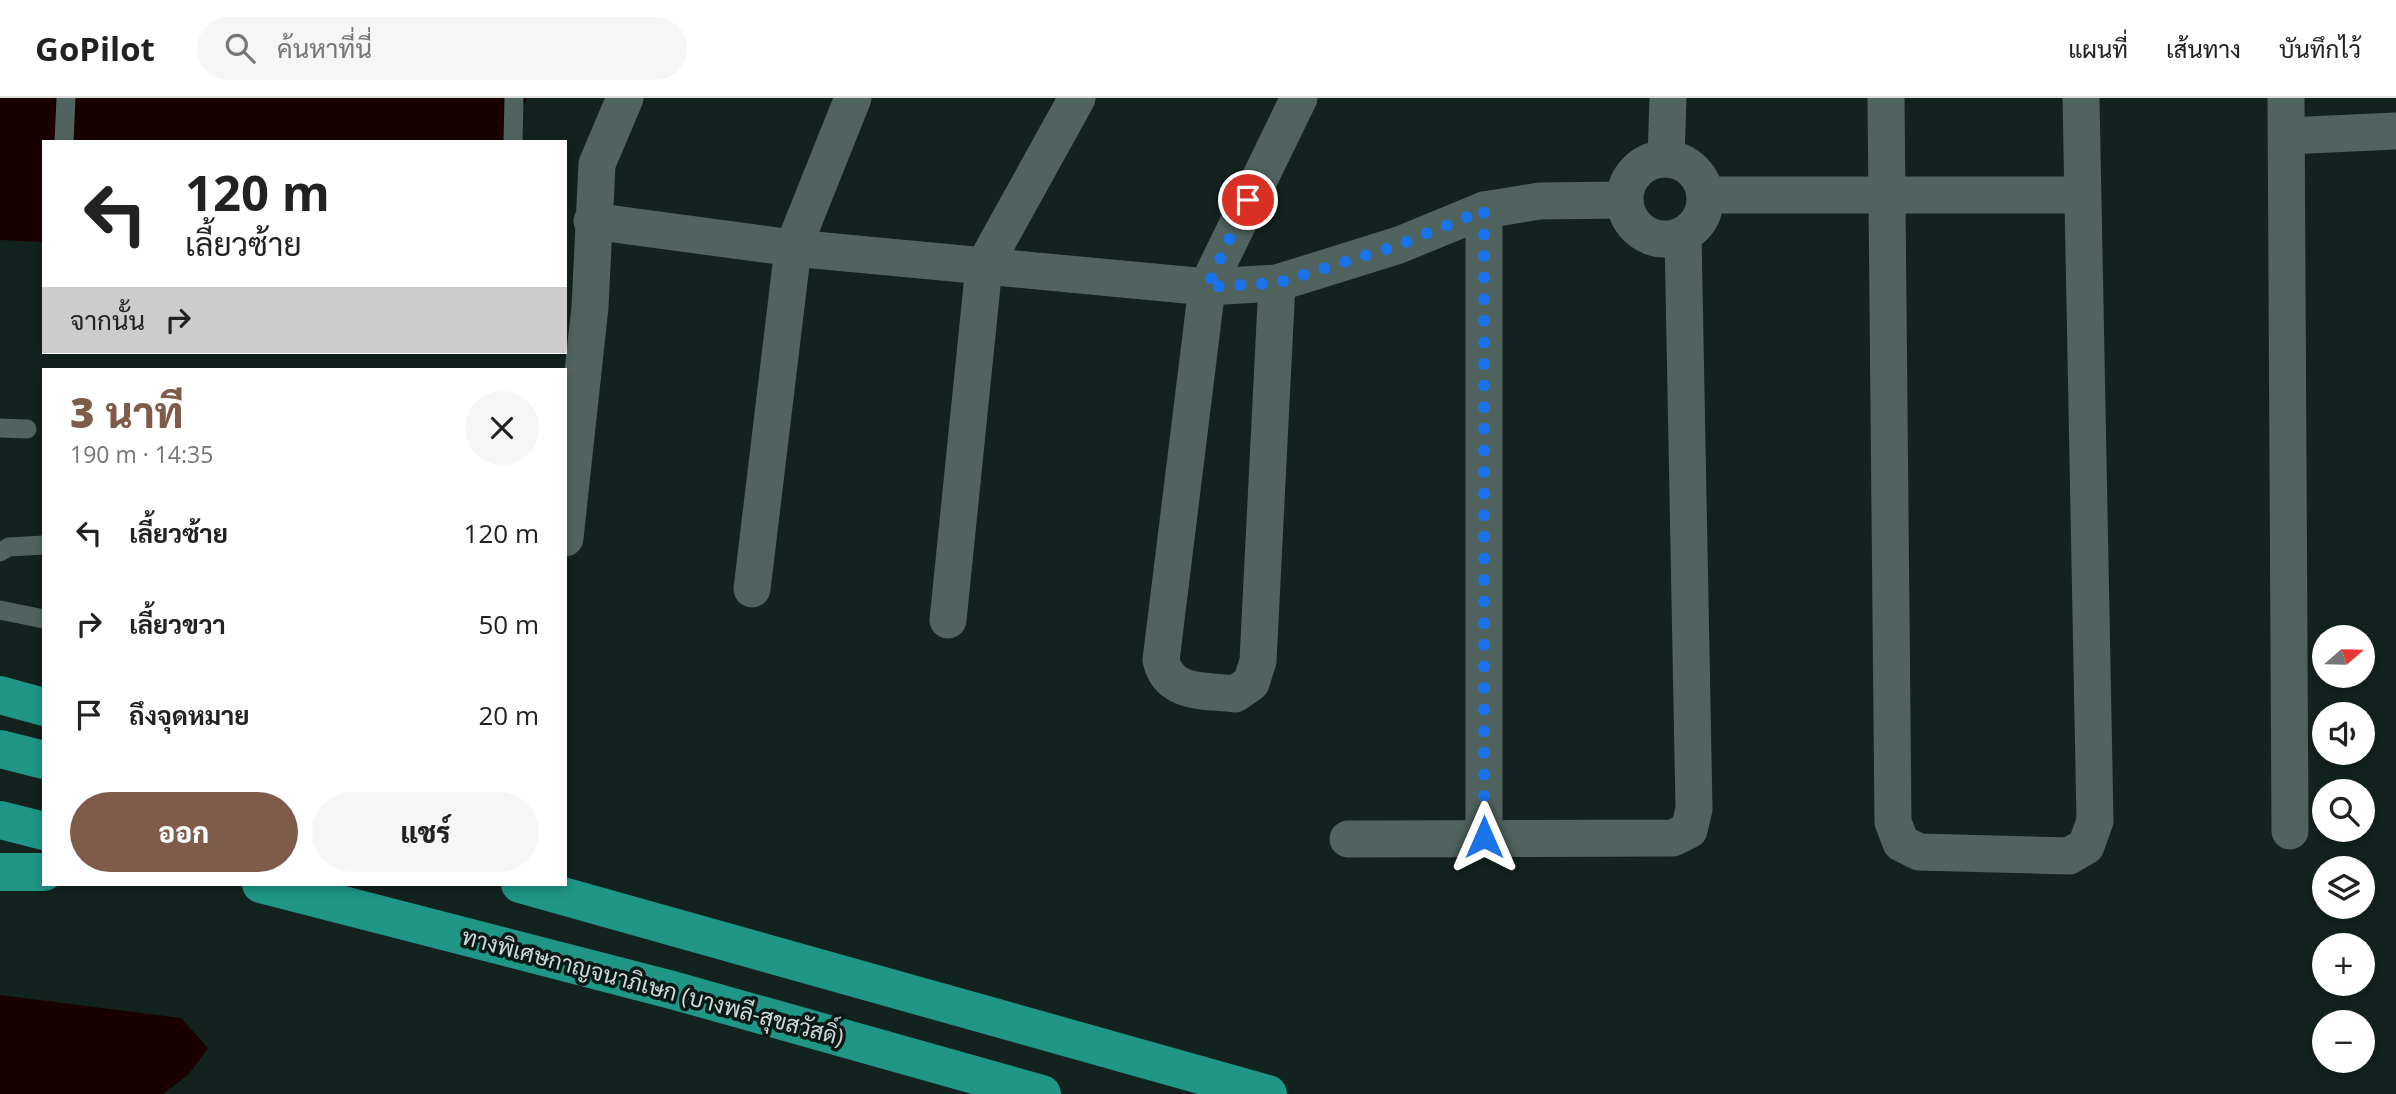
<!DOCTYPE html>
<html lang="th">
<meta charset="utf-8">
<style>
:root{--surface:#fff;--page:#f6f6f6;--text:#222;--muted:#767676;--line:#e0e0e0;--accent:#7f5c4a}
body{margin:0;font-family:"Open Sans",Sarabun,sans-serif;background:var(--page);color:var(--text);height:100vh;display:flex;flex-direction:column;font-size:26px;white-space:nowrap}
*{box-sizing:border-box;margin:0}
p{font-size:23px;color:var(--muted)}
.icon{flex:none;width:38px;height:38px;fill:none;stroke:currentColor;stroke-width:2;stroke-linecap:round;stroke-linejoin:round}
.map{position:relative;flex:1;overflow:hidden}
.drawer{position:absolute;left:42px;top:270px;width:525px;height:518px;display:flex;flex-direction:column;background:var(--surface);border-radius:0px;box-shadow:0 4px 10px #0003}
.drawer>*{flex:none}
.top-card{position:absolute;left:42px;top:42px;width:525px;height:214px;border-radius:0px;box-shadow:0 4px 10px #0003;background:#fff;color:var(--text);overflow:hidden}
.needle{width:46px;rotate:70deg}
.tools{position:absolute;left:2312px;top:527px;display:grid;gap:14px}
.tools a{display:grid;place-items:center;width:63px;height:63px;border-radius:50%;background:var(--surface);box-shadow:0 4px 10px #0003;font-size:35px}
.pin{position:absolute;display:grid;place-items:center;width:60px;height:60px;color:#fff;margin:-30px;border:4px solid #fff;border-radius:50%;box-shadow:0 2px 7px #0007}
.me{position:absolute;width:77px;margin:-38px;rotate:0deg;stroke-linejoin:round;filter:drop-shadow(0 0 5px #0008)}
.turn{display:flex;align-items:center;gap:24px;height:147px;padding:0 28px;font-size:32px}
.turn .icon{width:91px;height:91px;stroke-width:2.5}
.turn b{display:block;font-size:49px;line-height:60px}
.then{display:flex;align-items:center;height:66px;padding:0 28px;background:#0003;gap:14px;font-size:26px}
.round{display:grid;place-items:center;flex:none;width:74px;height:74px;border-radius:37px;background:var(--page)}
.head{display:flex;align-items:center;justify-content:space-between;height:119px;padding:0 28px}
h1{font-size:42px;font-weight:800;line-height:52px;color:var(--accent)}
.cta{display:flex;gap:14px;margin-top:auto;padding:14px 28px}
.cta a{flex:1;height:80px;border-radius:42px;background:var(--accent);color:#fff;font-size:28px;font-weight:800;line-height:80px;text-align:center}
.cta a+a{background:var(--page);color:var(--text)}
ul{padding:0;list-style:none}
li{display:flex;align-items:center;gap:21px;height:91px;padding:0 28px}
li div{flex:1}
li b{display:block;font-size:26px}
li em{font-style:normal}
header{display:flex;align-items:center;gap:42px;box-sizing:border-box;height:98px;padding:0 35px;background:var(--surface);border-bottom:2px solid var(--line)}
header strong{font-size:33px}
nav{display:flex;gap:38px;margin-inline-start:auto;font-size:24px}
.search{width:490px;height:63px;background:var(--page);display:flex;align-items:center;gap:18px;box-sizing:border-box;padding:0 24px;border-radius:38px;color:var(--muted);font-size:26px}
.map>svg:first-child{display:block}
.water{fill:#190100}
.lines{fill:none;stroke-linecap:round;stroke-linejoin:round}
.service{stroke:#50635f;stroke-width:19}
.minor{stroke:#50635f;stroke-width:37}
.motorway{stroke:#1f9686;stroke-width:38}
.route{stroke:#1a73e8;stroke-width:12;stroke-dasharray:0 21.6}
.labels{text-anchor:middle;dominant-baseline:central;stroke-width:7;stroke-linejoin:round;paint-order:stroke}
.street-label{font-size:23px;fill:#cfd9d7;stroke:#091916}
</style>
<header>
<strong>GoPilot</strong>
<div class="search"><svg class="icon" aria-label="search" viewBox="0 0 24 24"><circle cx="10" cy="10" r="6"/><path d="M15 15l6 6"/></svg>ค้นหาที่นี่</div>
<nav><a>แผนที่</a><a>เส้นทาง</a><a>บันทึกไว้</a></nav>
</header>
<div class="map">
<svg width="2396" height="996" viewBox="0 0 2396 996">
<rect width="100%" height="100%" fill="#12221f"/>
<g class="water">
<path d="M0 0H527L505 44H44V144L0 142Z"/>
<path d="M0 897 181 920 208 950 189 976 163 996H0Z"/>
</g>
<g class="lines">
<g class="service">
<path d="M64 44 66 0"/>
<path d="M513 44 514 0"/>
<path d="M0 330 27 331"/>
<path d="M0 454 9 449 44 447"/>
<path d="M0 512 44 521"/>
</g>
<g class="minor">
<path d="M1886 0 1893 724 1901 745 1919 754 2069 758 2086 748 2095 723 2081 0"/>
<path d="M2286 0 2290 733"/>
<path d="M2287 38 2396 33"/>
<path d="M1666 60 1668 0"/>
<circle cx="1665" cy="101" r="40"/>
<path d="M1705 97H2081"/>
<path d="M592 123 793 150 1207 189 1277 185 1399 147 1484 112 1540 103 1624 102"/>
<path d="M1277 185 1258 563 1251 585 1235 596C1204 592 1169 597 1161 562L1207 189 1299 0"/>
<path d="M565 440 590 209 597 66 625 0"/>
<path d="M752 491 793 150 853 0"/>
<path d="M948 522 984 168 1077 0"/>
<path d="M1484 739V112"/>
<path d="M1348 741 1673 740 1689 732 1694 711 1683 137"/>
</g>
<g class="motorway">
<path d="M0 597 44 609"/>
<path d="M0 651 44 662"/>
<path d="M0 722 44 733"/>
<path d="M0 774H44"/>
<path d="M261 786 672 892 1042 996"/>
<path d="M520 786 1268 996"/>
</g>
</g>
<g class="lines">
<path class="route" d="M1248 102 1207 189 1277 185 1399 147 1484 112V739"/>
</g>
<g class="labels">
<g class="street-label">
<text transform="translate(653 888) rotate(15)">ทางพิเศษกาญจนาภิเษก (บางพลี-สุขสวัสดิ์)</text>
</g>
</g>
</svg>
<div class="tools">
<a><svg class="needle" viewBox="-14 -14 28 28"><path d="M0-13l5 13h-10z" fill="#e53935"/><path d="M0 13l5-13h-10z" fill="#767676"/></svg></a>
<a><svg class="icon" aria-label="sound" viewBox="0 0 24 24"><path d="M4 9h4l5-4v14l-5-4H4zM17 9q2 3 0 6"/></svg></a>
<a><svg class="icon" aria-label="search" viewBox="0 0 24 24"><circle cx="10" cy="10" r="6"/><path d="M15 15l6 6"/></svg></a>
<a><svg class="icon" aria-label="layers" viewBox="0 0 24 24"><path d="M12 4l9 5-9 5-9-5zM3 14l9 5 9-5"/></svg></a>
<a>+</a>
<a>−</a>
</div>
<div class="pin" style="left:1248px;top:102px;background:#d93025"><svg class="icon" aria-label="arrive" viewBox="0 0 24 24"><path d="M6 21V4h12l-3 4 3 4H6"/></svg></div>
<svg class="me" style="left:1484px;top:739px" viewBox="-20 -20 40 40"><path d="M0-17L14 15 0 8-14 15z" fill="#1a73e8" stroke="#fff" stroke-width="4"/></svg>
<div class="top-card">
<div class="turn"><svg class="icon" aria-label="left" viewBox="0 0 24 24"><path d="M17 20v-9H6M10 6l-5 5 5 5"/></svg><div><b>120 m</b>เลี้ยวซ้าย</div></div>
<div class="then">จากนั้น<svg class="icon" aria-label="right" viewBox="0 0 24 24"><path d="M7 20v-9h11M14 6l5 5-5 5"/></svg></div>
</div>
<section class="drawer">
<div class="head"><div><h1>3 นาที</h1><p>190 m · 14:35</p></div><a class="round"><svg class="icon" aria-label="close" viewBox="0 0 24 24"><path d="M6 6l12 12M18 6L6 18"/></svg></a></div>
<ul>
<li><svg class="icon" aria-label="left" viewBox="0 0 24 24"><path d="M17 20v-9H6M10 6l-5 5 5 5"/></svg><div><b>เลี้ยวซ้าย</b></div><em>120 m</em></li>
<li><svg class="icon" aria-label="right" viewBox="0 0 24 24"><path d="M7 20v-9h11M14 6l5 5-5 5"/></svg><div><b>เลี้ยวขวา</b></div><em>50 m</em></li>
<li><svg class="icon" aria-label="arrive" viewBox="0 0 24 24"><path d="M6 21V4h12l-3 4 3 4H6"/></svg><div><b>ถึงจุดหมาย</b></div><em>20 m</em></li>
</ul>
<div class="cta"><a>ออก</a><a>แชร์</a></div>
</section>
</div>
